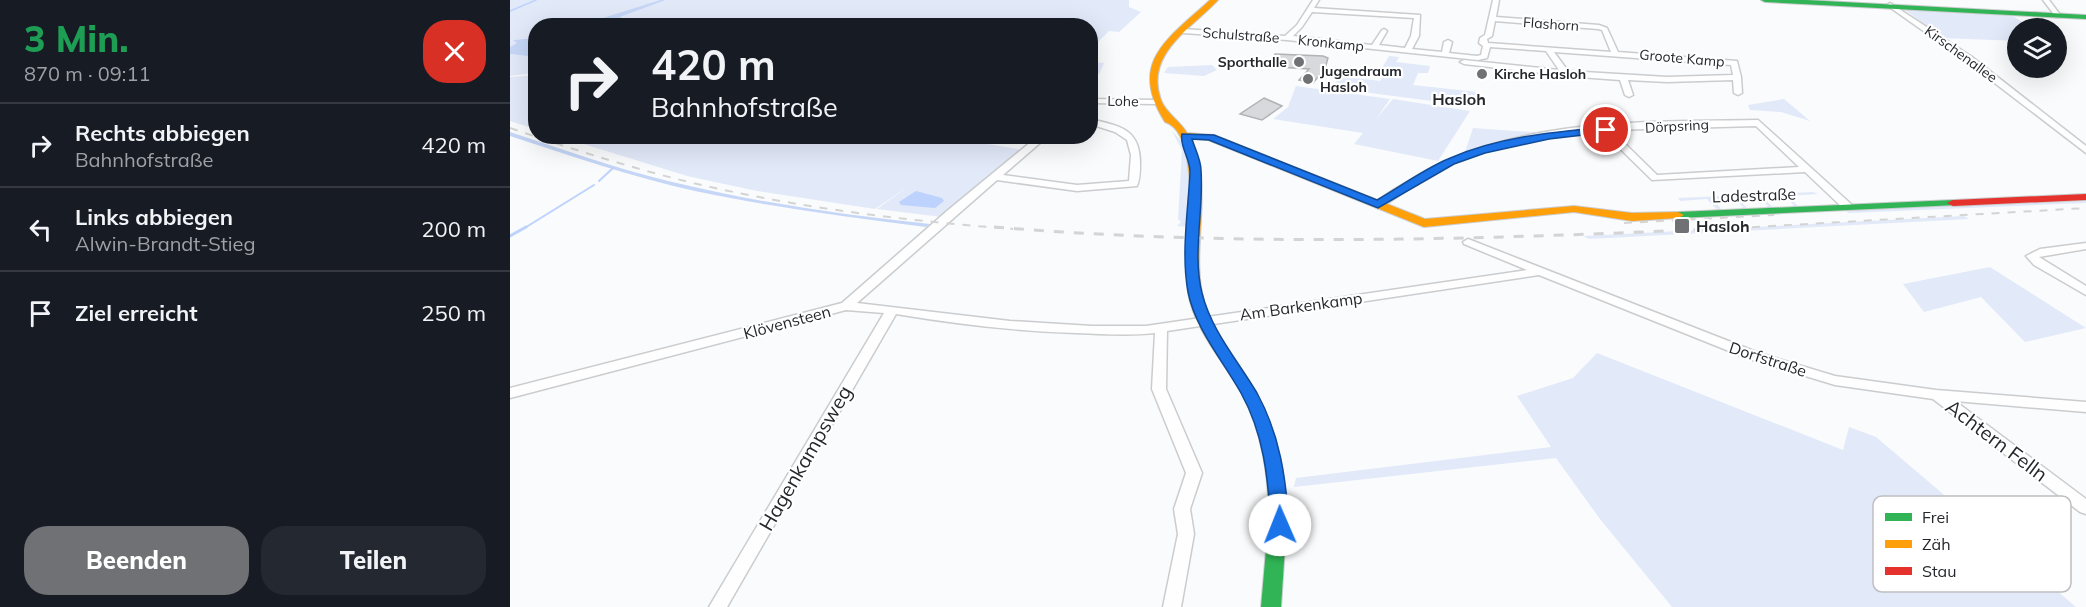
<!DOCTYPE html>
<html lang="de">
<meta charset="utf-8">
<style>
:root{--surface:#171b24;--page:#242831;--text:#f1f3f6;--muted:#9ea1a6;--line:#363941;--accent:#707175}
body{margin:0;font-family:Mulish,sans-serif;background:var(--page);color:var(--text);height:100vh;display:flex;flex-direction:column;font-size:22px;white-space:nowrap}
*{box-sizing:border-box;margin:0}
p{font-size:20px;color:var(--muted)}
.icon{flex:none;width:33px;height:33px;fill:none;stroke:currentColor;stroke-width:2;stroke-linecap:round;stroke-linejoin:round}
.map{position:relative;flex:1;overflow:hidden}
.drawer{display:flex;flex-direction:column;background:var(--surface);width:510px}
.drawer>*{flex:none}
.top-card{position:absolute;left:18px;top:18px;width:570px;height:126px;border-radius:24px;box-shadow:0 6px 24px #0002;background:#171b24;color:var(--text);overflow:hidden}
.tools{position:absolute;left:1497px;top:18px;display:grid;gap:12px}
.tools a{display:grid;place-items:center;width:60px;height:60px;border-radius:50%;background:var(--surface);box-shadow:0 6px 24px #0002;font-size:30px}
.pin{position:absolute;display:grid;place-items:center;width:51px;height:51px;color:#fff;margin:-26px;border:3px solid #fff;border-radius:50%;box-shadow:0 2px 6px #0007}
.me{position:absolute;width:66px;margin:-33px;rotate:359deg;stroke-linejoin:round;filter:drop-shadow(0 0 4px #0008)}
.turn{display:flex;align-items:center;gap:21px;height:126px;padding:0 24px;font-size:27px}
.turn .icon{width:78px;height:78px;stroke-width:2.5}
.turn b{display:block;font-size:42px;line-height:51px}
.round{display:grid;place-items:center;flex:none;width:63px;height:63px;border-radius:24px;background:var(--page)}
.headline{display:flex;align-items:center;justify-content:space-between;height:102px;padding:0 24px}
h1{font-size:36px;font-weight:800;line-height:45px;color:#1e9e55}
.button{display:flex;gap:12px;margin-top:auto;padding:12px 24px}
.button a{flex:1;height:69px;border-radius:24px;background:var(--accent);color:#fff;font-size:24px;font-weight:800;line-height:69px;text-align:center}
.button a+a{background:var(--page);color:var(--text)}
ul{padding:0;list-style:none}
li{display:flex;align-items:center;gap:18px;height:84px;padding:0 24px;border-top:2px solid var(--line)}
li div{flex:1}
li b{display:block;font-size:22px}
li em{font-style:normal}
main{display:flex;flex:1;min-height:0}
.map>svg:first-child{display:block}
.green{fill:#e2e9f9}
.forest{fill:#c5d6f7}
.water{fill:#bdd2fd}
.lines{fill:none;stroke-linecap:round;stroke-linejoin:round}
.stream-far2{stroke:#bdd2fd;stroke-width:1.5}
.stream-far1{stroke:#bdd2fd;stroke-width:2}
.stream{stroke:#bdd2fd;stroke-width:3}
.building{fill:#d8d9dd;stroke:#b0b2b4;stroke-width:1.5}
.street-casing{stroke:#caccce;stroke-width:3}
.fast-casing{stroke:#caccce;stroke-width:2}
.slow-casing{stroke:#caccce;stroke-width:2}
.jam-casing{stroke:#caccce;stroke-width:2}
.street{fill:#fefeff;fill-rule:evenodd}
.fast{fill:#30b455;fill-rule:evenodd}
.slow{fill:#ff9f0a;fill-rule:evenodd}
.jam{fill:#e5322d;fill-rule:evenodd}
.rail-far1{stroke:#d4d4d4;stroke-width:2;stroke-dasharray:8 8;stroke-linecap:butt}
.rail{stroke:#d4d4d4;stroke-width:3;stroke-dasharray:10 10;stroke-linecap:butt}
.route{fill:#1a73e8;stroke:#114b97;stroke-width:1.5}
.poi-dot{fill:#707175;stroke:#fff;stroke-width:2}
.labels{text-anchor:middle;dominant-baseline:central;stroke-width:4.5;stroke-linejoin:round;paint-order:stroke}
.far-street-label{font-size:14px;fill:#25272c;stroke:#fff}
.far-poi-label{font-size:14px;font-weight:bold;fill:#25272c;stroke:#fff;text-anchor:start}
.far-quarter-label{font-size:16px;font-weight:bold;fill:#25272c;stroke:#fff}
.street-label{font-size:16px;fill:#25272c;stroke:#fff}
.poi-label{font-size:16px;font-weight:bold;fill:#25272c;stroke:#fff;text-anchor:start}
.near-street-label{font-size:20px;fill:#25272c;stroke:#fff}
.key{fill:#fff;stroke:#bebec0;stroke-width:1.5}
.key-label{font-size:16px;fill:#25272c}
</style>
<main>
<section class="drawer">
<div class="headline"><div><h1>3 Min.</h1><p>870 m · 09:11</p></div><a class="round" style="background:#d93025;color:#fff"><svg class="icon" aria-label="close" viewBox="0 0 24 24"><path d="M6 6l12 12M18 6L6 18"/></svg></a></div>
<ul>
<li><svg class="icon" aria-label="right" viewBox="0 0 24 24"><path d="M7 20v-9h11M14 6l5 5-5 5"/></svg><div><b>Rechts abbiegen</b><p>Bahnhofstraße</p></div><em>420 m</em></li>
<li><svg class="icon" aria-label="left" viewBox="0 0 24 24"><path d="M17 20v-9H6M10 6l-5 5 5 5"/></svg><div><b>Links abbiegen</b><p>Alwin-Brandt-Stieg</p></div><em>200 m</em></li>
<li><svg class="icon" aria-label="arrive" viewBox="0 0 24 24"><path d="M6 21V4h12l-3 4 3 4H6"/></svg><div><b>Ziel erreicht</b></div><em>250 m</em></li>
</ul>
<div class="button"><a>Beenden</a><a>Teilen</a></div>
</section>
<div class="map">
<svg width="1576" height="607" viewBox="0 0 1576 607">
<rect width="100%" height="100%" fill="#fafbfc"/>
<g class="green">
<path d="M0 0H150L70 25 26 26 25 38 3 40 8 43 0 47Z"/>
<path d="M156 0H619V7L631 12 609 32 599 31 586 44 588 54 582 58 583 62 594 63 589 74 581 75 580 26H128L110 17Z"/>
<path d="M1394 9 1502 16 1523 28H1508L1507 41 1433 38Z"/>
<path d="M0 54 25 57V73L0 76Z"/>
<path d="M879 56 889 57 886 62 920 66 918 73H908L903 85 967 92 960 106 822 88 830 76 870 81 877 69 872 68Z"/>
<path d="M702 65 707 70 694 76 654 73 658 67Z"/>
<path d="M25 75V129L0 121V77Z"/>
<path d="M786 86 880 99 866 119 883 99 960 111 928 161 844 144 853 133 763 119 778 107Z"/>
<path d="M1274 99 1300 121 1271 112 1240 110 1238 105Z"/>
<path d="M963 128 1036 133 955 152Z"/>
<path d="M662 131 674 144 682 178 679 179 678 185 681 186 679 227 667 226 671 222 668 219 672 150Z"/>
<path d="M469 136 465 142 514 150 432 217 367 209 400 185 365 209 247 191 177 176 51 137Z"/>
<path d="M1303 192 1308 194 1277 196 1288 206 1278 207 1284 205 1275 197 1254 198 1262 207H1269L1253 208 1258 206 1250 198 1229 199 1237 208H1244L1228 209 1233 207 1225 199 1204 200 1211 209H1219L1207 210 1197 199 1170 201 1168 198Z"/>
<path d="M1576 201V203L1338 213 1335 210Z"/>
<path d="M1454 216 1459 219 1079 239 1073 236Z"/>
<path d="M1480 267 1576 328 1515 342 1471 297 1414 312 1393 284Z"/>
<path d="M1087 353 1333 450 1339 427 1366 437 1566 607H1162L1090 519 1046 458 784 487 786 478 1041 447 1007 396 1063 378Z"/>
</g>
<g class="forest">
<path d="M150 0H156L110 17 128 25H107L94 20 70 25Z"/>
<path d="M25 38V57L0 54V47L7 43 3 40Z"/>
<path d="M0 132C52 149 104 168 158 181 244 202 332 215 420 224L416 227C339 217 261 207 185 191 122 177 61 156 0 136Z"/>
</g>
<path class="water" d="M406 191 432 198 434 201 425 208 391 205 389 202Z"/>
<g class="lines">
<path class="stream-far2" d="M0 11 26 0"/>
<g class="stream-far1">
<path d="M89 181 103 168"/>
<path d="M13 229 84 185"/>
</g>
<path class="stream" d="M0 236 16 227"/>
</g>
<g class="building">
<path d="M765 54 813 56 818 58 815 69 803 83 789 80 799 69 768 67 769 64H761Z"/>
<path d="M754 98 772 106 752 120 730 114Z"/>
</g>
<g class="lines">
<defs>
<g id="street">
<path d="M803 0H809L804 8 910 15 909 36 902 49 932 52 934 42 938 40 942 42 939 53 967 56 971 55 973 46 969 43 970 38 975 35 983 0H989L986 17 1089 25 1097 28 1108 52 1227 61 1231 77 1232 93 1228 95 1224 93 1223 80 1157 82 1118 80 1123 95 1119 97 1115 95 1110 80 1056 76 954 64 950 62 954 60 1049 70 1036 51 980 47 977 58 968 60 777 40 673 33 670 31 673 29 775 36 787 25ZM802 12 904 18 901 36 895 48 869 45 877 31 874 29 872 30 862 45 783 36 792 27ZM985 21 1088 29 1092 30 1101 52 978 43 977 39 982 36ZM1044 52 1221 65 1223 75 1157 77 1058 71Z"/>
<path d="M1533 0H1539L1551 16 1550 17H1546Z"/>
<path d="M1380 3 1462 57 1576 146V153L1456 61 1378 6 1377 5Z"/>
<path d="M580 99 646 100 650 102 646 104 580 103Z"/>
<path d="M580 119C609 126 630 128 630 163 630 171 630 179 627 186L567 191 487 180 347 303 500 321 582 326H636L1017 270 954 244 953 242 958 239 1249 353 1325 376 1426 390 1576 402V412L1445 401 1576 499V514L1570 512 1423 399 1325 385 1239 359 1029 275 657 331 656 389 692 473 680 509 684 534 671 607H653L668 534 664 509 676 473 642 389 645 333C619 336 592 334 566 333 505 331 445 324 386 314L217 607H199L374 313 336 310 0 398V388L332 303 437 211 528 136H538L493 175 567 185 619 181 621 155 617 140 605 132 580 124Z"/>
<path d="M1248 120 1341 204V208H1333L1295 172 1142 180 1092 131C1042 136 989 142 943 163 918 175 895 191 872 207L868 208 863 205C872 196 885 189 897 182 1000 117 1131 122 1248 120ZM1246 126 1289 167 1147 175 1101 130Z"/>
<path d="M1576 243V249L1529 257 1576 286V295L1524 265 1516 256 1530 249Z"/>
</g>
<g id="fast">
<path d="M1251 0H1296L1576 15V19L1255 2Z"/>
<path d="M1443 200 1447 201V205L1168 218 1162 215 1168 212Z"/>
<path d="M768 509 774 511 777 516 771 607H751L759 516 762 511Z"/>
</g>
<path id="slow" d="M700 0H708C682 28 634 54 651 100 656 113 670 121 677 133L704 135 915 219 1064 206 1122 213 1168 212 1174 215 1168 218 1122 221 1064 212 914 227 698 140 680 139C704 188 682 242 692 293 698 327 722 353 739 381 765 423 775 467 777 516L774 521 768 523 762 521 759 516C758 473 752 431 731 392 713 360 684 330 678 292 674 258 695 134 655 122 617 62 658 39 700 0Z"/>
<path id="jam" d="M1576 194V200L1443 206 1437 203 1443 200Z"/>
</defs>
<use href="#street" class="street-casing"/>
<use href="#fast" class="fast-casing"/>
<use href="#slow" class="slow-casing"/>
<use href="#jam" class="jam-casing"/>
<use href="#street" class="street"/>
<use href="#fast" class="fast"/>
<use href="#slow" class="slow"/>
<use href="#jam" class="jam"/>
<g class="rail-far1">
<path d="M0 128C65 150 130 171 196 186 297 209 400 221 503 229"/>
<path d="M1114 223 1264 215"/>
<path d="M1210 229 1576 208"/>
</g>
<path class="rail" d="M484 227C736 248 991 239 1243 227"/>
</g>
<path class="route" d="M1096 127 1101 130 1099 132 1039 139 975 153 944 164 868 208 699 140 682 139C685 149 691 160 691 170 694 210 682 254 692 293 701 330 728 361 747 393 770 435 776 478 779 525L776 530 770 532 763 530 761 525C758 478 754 434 731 393 713 361 685 328 678 292 671 254 678 211 680 173 681 160 669 146 672 134L704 135 867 200C890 187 914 169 938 159 987 137 1043 132 1096 127Z"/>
<g class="poi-dot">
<circle cx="789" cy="62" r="6"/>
<circle cx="972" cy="74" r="6"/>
<circle cx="798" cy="79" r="6"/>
<rect x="1164" y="218" width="16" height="16" rx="3"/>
</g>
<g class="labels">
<g class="far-street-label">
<text transform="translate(1041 24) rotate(4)">Flashorn</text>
<text transform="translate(731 35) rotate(4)">Schulstraße</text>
<text transform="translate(821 43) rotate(6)">Kronkamp</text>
<text transform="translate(1451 54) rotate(36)">Kirschenallee</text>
<text transform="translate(1172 58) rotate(5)">Groote Kamp</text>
<text transform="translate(613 101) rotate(1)">Lohe</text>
<text transform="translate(1167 126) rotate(-3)">Dörpsring</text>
</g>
<g class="far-poi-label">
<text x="777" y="62" text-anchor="end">Sporthalle</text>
<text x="810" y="71">Jugendraum<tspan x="810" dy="16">Hasloh</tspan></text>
<text x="984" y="74">Kirche Hasloh</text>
</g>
<g class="far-quarter-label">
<text x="949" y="99">Hasloh</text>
</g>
<g class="street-label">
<text transform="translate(1244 195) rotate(-2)">Ladestraße</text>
<text transform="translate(791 306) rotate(-8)">Am Barkenkamp</text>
<text transform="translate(277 322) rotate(-15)">Klövensteen</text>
<text transform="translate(1258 359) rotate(18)">Dorfstraße</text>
</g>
<g class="poi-label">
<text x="1186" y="226">Hasloh</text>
</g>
<g class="near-street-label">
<text transform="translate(1487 440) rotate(37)">Achtern Felln</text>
<text transform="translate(295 458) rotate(-60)">Hagenkampsweg</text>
</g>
</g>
<rect x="1363" y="496" width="198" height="96" rx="9" class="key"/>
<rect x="1375" y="513" width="27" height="8" fill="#30b455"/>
<rect x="1375" y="540" width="27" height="8" fill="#ff9f0a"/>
<rect x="1375" y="567" width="27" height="8" fill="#e5322d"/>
<g class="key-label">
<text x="1412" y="523">Frei</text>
<text x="1412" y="550">Zäh</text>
<text x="1412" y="577">Stau</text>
</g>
</svg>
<div class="tools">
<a><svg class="icon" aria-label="layers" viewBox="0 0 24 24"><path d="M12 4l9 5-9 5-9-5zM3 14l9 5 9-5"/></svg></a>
</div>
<div class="pin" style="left:1096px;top:130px;background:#d93025"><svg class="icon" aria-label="arrive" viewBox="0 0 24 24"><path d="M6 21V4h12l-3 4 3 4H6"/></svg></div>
<svg class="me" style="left:770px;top:525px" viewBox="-20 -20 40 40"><circle r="19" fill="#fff"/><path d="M0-13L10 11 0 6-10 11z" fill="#1a73e8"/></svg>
<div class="top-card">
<div class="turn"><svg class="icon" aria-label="right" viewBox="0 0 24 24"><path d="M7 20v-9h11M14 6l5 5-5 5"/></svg><div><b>420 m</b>Bahnhofstraße</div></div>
</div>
</div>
</main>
